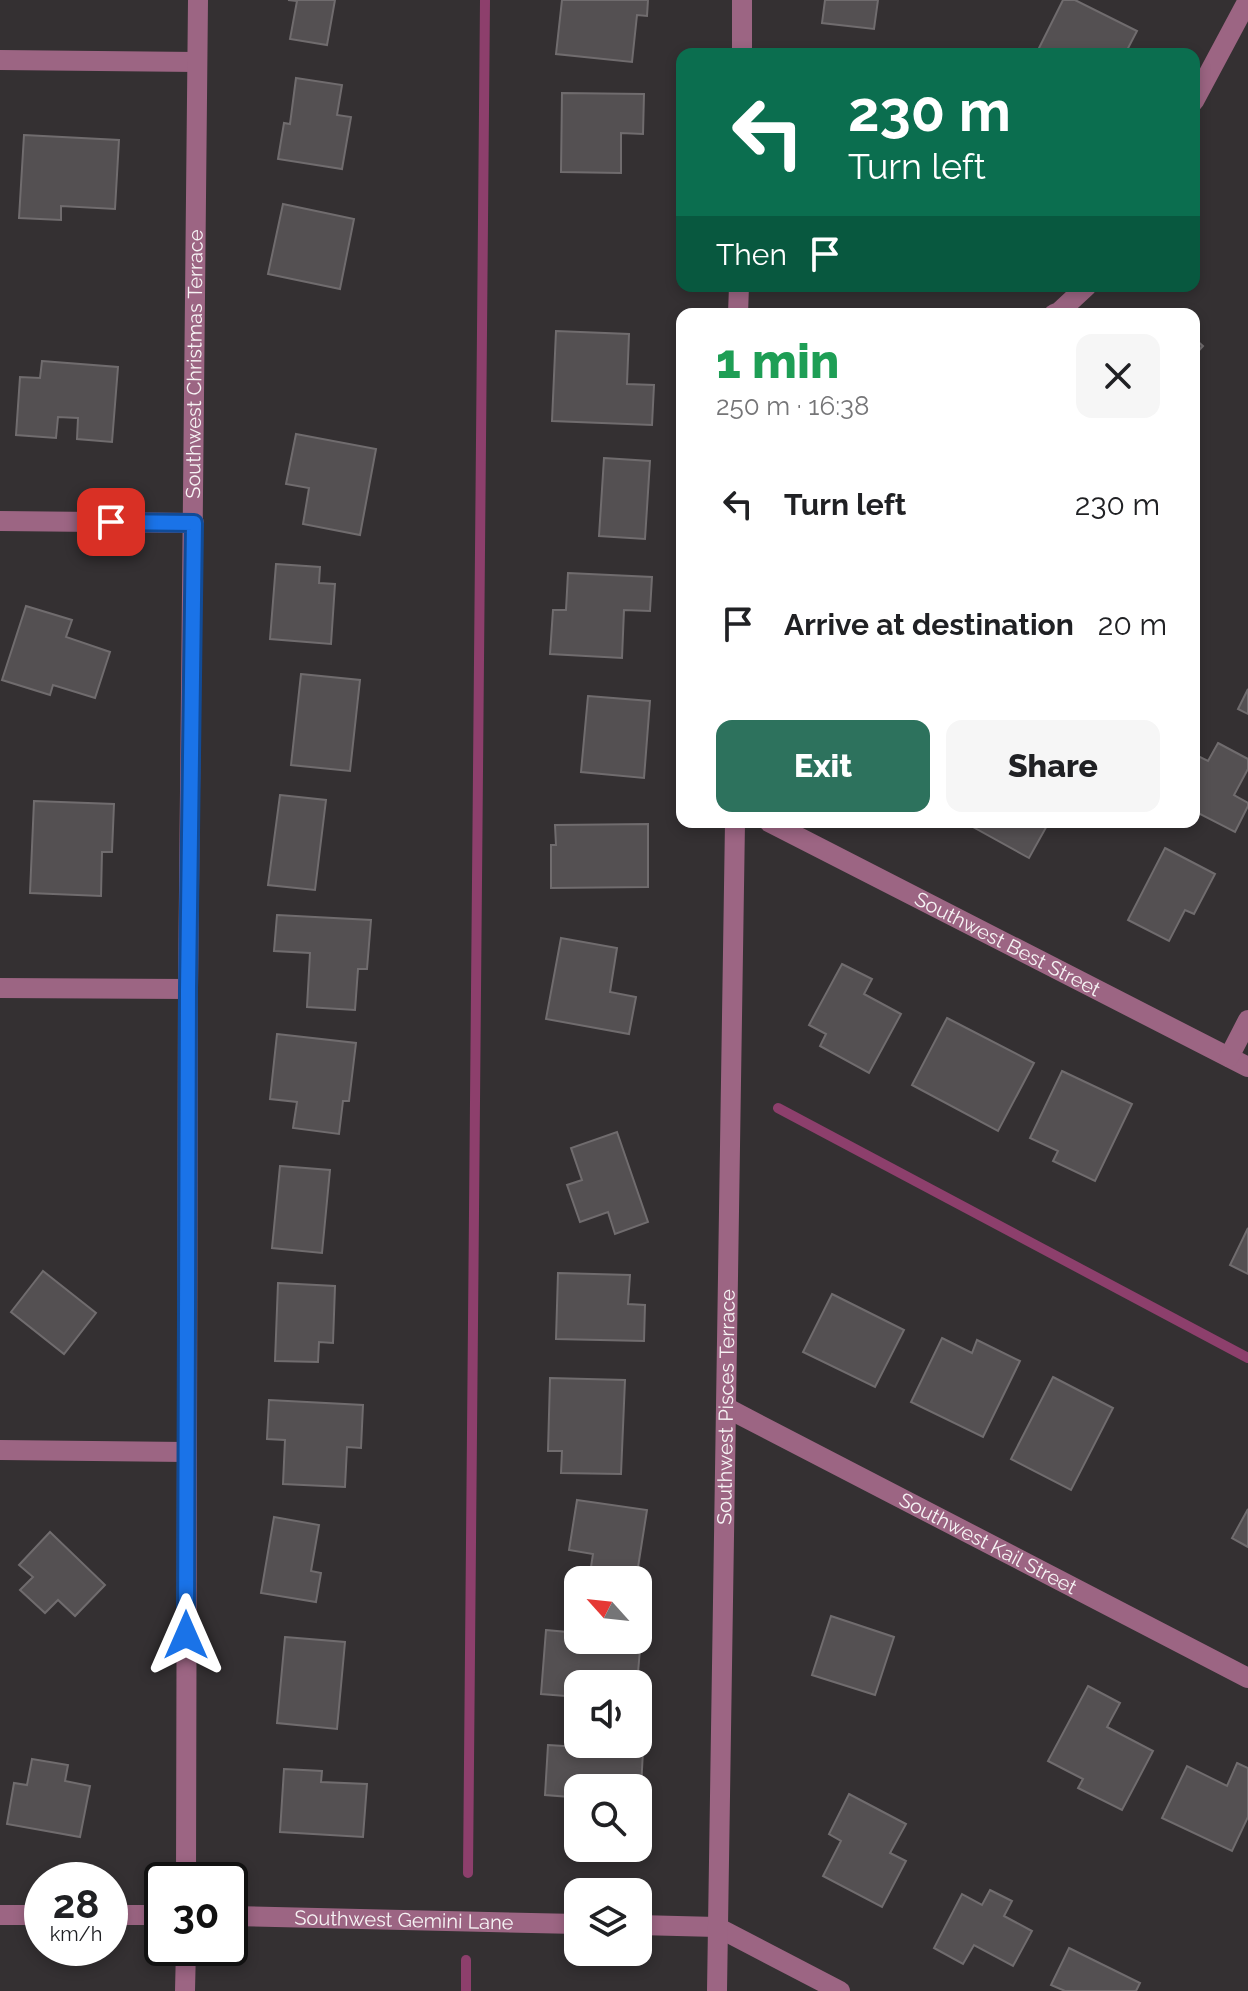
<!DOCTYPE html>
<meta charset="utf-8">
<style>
:root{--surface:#fff;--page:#f6f6f6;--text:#202124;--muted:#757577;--accent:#2d725d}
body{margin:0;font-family:Raleway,sans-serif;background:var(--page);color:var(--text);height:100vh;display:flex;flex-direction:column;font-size:30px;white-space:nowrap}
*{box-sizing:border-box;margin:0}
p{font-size:26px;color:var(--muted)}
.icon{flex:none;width:44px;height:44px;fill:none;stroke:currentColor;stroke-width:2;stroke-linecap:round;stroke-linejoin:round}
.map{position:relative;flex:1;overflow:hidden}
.side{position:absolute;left:676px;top:308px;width:524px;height:520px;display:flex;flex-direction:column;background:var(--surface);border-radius:16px;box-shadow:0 4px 12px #0003}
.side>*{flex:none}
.banner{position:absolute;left:676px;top:48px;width:524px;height:244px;border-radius:16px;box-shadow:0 4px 12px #0003;background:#0b6e4f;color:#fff;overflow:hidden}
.needle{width:52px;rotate:297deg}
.buttons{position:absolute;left:564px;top:1566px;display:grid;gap:16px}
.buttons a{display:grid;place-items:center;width:88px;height:88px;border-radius:16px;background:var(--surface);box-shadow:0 4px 12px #0003;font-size:40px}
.speed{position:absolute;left:24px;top:1862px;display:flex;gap:16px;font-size:40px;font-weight:700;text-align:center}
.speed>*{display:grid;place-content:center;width:104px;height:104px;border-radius:50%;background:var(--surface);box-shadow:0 4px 12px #0003;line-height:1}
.speed small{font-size:20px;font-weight:400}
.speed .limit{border:4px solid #111;border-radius:12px;background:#fff;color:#111}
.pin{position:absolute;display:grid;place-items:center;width:68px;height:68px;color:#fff;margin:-34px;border-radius:16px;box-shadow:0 4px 12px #0006}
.me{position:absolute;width:88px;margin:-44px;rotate:0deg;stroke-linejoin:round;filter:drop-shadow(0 0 6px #0008)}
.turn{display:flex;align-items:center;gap:28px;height:168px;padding:0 40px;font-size:36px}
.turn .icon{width:104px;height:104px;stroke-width:2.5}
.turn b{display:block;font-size:56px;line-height:68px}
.then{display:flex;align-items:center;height:76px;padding:0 40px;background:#0003;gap:16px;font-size:30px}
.round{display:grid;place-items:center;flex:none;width:84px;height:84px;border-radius:16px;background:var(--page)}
.head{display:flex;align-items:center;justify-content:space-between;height:136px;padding:0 40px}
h1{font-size:48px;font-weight:800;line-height:60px;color:#1e9e55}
.cta{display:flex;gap:16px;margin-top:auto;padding:16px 40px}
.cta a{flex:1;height:92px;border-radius:16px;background:var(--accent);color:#fff;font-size:32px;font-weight:800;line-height:92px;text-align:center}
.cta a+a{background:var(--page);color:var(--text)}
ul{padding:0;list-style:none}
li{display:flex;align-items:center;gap:24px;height:120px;padding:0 40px}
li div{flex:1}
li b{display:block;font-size:30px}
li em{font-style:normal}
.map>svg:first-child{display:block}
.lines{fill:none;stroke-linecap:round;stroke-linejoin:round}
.stream{stroke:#8d3f6c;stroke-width:10}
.building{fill:#545052;stroke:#706c6e;stroke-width:2}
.minor{stroke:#9c6583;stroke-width:20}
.route-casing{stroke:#114b97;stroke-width:20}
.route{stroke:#1a73e8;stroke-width:14}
.labels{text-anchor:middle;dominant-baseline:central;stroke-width:7;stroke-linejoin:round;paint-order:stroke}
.street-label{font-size:20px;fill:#f6f3f4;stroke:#343032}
</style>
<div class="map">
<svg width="1248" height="1991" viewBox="0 0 1248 1991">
<rect width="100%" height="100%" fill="#343032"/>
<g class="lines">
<g class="stream">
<path d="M778 1108 1248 1358"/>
<path d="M468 1873 485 0"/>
<path d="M466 1991V1960"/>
</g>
</g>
<g class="building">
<path d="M288 0H335L327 45 290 39 297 1Z"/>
<path d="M562 0H648L647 16 637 15 632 62 556 54Z"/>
<path d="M825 0H878L874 29 822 23Z"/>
<path d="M1063 0H1075L1137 31 1125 54H1104L1101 52 1100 54H1036Z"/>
<path d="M296 78 342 85 337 115 351 117 342 169 278 159 284 123 290 124Z"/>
<path d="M562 93 644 94 643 134 621 133V173L561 172Z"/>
<path d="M24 135 119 140 115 209 61 206V220L19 218Z"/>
<path d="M283 204 354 219 340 289 268 274Z"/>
<path d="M556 331 629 334 627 384 654 385 652 425 552 421Z"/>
<path d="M1194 338 1203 346 1194 356Z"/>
<path d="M42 361 118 367 112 442 77 439 78 418 58 417 56 438 16 435 20 377 40 378Z"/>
<path d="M296 434 376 449 360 535 303 524 309 488 286 484Z"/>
<path d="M604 458 650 461 645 539 599 536Z"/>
<path d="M276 564 320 567 319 583 335 584 331 644 270 639Z"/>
<path d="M568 573 652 577 650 611 624 610 622 658 550 654 553 610H566Z"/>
<path d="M26 606 72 620 66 637 110 652 95 698 53 685 50 695 2 680Z"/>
<path d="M301 674 360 680 350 771 291 765Z"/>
<path d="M1248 689V714L1238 709Z"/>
<path d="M588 696 650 701 644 778 581 772Z"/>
<path d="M1218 743 1248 759V769L1234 795 1248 803V806L1235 832 1194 811V754L1208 761Z"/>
<path d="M280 795 326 800 315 890 268 885Z"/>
<path d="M34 801 114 804 112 852H102L101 896 30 893Z"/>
<path d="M964 822H1049L1029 858Z"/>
<path d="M648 824V887L551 888V845H556L555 825Z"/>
<path d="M1165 848 1215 874 1194 914 1185 910 1169 941 1128 920Z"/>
<path d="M277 915 371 920 367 969H358L355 1010 307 1007 310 953 274 951Z"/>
<path d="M561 938 617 948 610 992 636 997 629 1034 546 1019Z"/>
<path d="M842 964 872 979 864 994 901 1014 869 1073 820 1046 826 1034 809 1025Z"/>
<path d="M947 1018 1034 1063 998 1131 912 1085Z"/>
<path d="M277 1034 356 1043 349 1101H343L339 1134 293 1128 297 1102 270 1099Z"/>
<path d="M1062 1071 1132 1104 1095 1181 1053 1161 1058 1151 1030 1138Z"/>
<path d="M617 1132 648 1222 615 1234 608 1212 580 1222 567 1185 582 1180 571 1148Z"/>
<path d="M280 1166 330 1170 322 1253 272 1248Z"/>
<path d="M1248 1228V1274L1230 1265Z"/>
<path d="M43 1271 96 1313 64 1354 11 1312Z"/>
<path d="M558 1273 630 1275 628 1304 645 1305 644 1341 556 1339Z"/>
<path d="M278 1283 335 1286 333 1343 319 1342 318 1362 275 1361Z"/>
<path d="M832 1294 904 1330 875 1387 803 1352Z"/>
<path d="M942 1338 972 1353 977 1340 1020 1361 983 1437 911 1402Z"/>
<path d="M1053 1377 1113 1408 1071 1490 1011 1459Z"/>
<path d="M550 1378 625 1380 621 1474 561 1473 562 1451H548Z"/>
<path d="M269 1400 363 1405 361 1448 347 1447 345 1487 283 1484 285 1440 267 1439Z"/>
<path d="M577 1500 647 1510 636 1580H589L593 1554 569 1550Z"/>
<path d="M1248 1509V1547L1232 1538Z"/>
<path d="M274 1517 319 1525 311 1571 321 1573 316 1602 261 1593Z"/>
<path d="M50 1532 105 1585 75 1616 58 1600 45 1613 20 1590 33 1577 19 1565Z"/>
<path d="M831 1616 894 1637 875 1695 812 1675Z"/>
<path d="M546 1630 578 1633V1640H638V1638H641L637 1684H578V1697L541 1694Z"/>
<path d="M285 1637 345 1642 337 1729 277 1723Z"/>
<path d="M1088 1686 1120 1703 1107 1727 1153 1751 1122 1810 1078 1788 1083 1779 1048 1761Z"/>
<path d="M548 1745 643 1751 639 1824 638 1788H578V1820H569L570 1797 545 1795Z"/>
<path d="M32 1759 68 1765 65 1781 90 1786 80 1837 7 1824 14 1783 27 1785Z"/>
<path d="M1237 1763 1248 1768V1817L1232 1851 1162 1818 1187 1766 1227 1786Z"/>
<path d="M284 1769 322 1771 321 1782 367 1784 363 1837 280 1832Z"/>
<path d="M849 1794 906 1824 890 1853 906 1861 882 1907 823 1876 841 1841 829 1834Z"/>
<path d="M990 1890 1012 1901 1004 1916 1032 1931 1013 1966 974 1945 963 1964 934 1948 962 1894 982 1905Z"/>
<path d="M1069 1948 1140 1983 1136 1991H1065L1051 1985Z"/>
</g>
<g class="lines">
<g class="minor">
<path d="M742 54V0"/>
<path d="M0 60 197 62"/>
<path d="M1194 101 1248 0"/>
<path d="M738 314 739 286"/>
<path d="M1054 314 1059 312 1087 286"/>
<path d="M0 521 194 523"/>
<path id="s1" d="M769 822 1248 1067"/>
<path d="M0 988 188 989"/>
<path d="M1229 1057 1248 1020"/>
<path id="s2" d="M727 1408 1248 1678"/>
<path d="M0 1450 186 1452"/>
<path id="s3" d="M186 1880 188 989 198 0"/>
<path d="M0 1915H42"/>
<path d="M110 1915H162"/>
<path id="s4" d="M230 1916 578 1924"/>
<path d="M638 1925 717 1927 840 1991"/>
<path d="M185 1991 186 1948"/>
<path id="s5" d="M717 1991 735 822"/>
</g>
</g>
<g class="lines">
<defs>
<path id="route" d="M111 522 194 523 188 989 186 1635"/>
</defs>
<use href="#route" class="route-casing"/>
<use href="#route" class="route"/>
</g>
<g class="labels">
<g class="street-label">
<text stroke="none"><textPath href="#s3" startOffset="1516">Southwest Christmas Terrace</textPath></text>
<text stroke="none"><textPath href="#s1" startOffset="268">Southwest Best Street</textPath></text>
<text stroke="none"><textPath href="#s5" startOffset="584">Southwest Pisces Terrace</textPath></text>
<text stroke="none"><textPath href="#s2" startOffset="294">Southwest Kail Street</textPath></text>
<text stroke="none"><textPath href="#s4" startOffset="174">Southwest Gemini Lane</textPath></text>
</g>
</g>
</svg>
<div class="buttons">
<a><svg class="needle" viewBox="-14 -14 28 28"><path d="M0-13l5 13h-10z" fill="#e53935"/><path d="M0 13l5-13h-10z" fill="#757577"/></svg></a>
<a><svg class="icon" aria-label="sound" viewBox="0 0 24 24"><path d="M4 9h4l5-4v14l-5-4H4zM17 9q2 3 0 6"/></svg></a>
<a><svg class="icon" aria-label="search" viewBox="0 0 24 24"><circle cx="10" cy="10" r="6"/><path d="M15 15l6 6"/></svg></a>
<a><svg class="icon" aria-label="layers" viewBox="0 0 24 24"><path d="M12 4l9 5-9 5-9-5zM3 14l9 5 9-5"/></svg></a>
</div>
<div class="speed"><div>28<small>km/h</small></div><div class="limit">30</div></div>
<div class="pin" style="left:111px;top:522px;background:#d93025"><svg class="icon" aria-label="arrive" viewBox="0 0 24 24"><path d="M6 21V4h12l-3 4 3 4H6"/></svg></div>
<svg class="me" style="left:186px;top:1635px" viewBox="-20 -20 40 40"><path d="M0-17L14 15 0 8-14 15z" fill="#1a73e8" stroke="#fff" stroke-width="4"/></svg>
<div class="banner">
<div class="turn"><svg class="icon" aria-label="left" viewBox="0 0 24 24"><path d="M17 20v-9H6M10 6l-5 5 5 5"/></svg><div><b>230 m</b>Turn left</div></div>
<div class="then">Then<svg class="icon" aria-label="arrive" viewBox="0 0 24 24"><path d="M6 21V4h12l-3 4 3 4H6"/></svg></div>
</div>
<section class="side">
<div class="head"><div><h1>1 min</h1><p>250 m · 16:38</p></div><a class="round"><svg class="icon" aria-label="close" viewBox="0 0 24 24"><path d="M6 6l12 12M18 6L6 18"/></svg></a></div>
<ul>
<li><svg class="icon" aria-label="left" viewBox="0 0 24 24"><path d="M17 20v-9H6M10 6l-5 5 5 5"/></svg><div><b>Turn left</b></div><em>230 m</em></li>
<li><svg class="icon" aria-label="arrive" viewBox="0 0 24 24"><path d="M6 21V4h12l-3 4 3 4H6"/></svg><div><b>Arrive at destination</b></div><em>20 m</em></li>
</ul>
<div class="cta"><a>Exit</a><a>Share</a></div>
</section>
</div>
